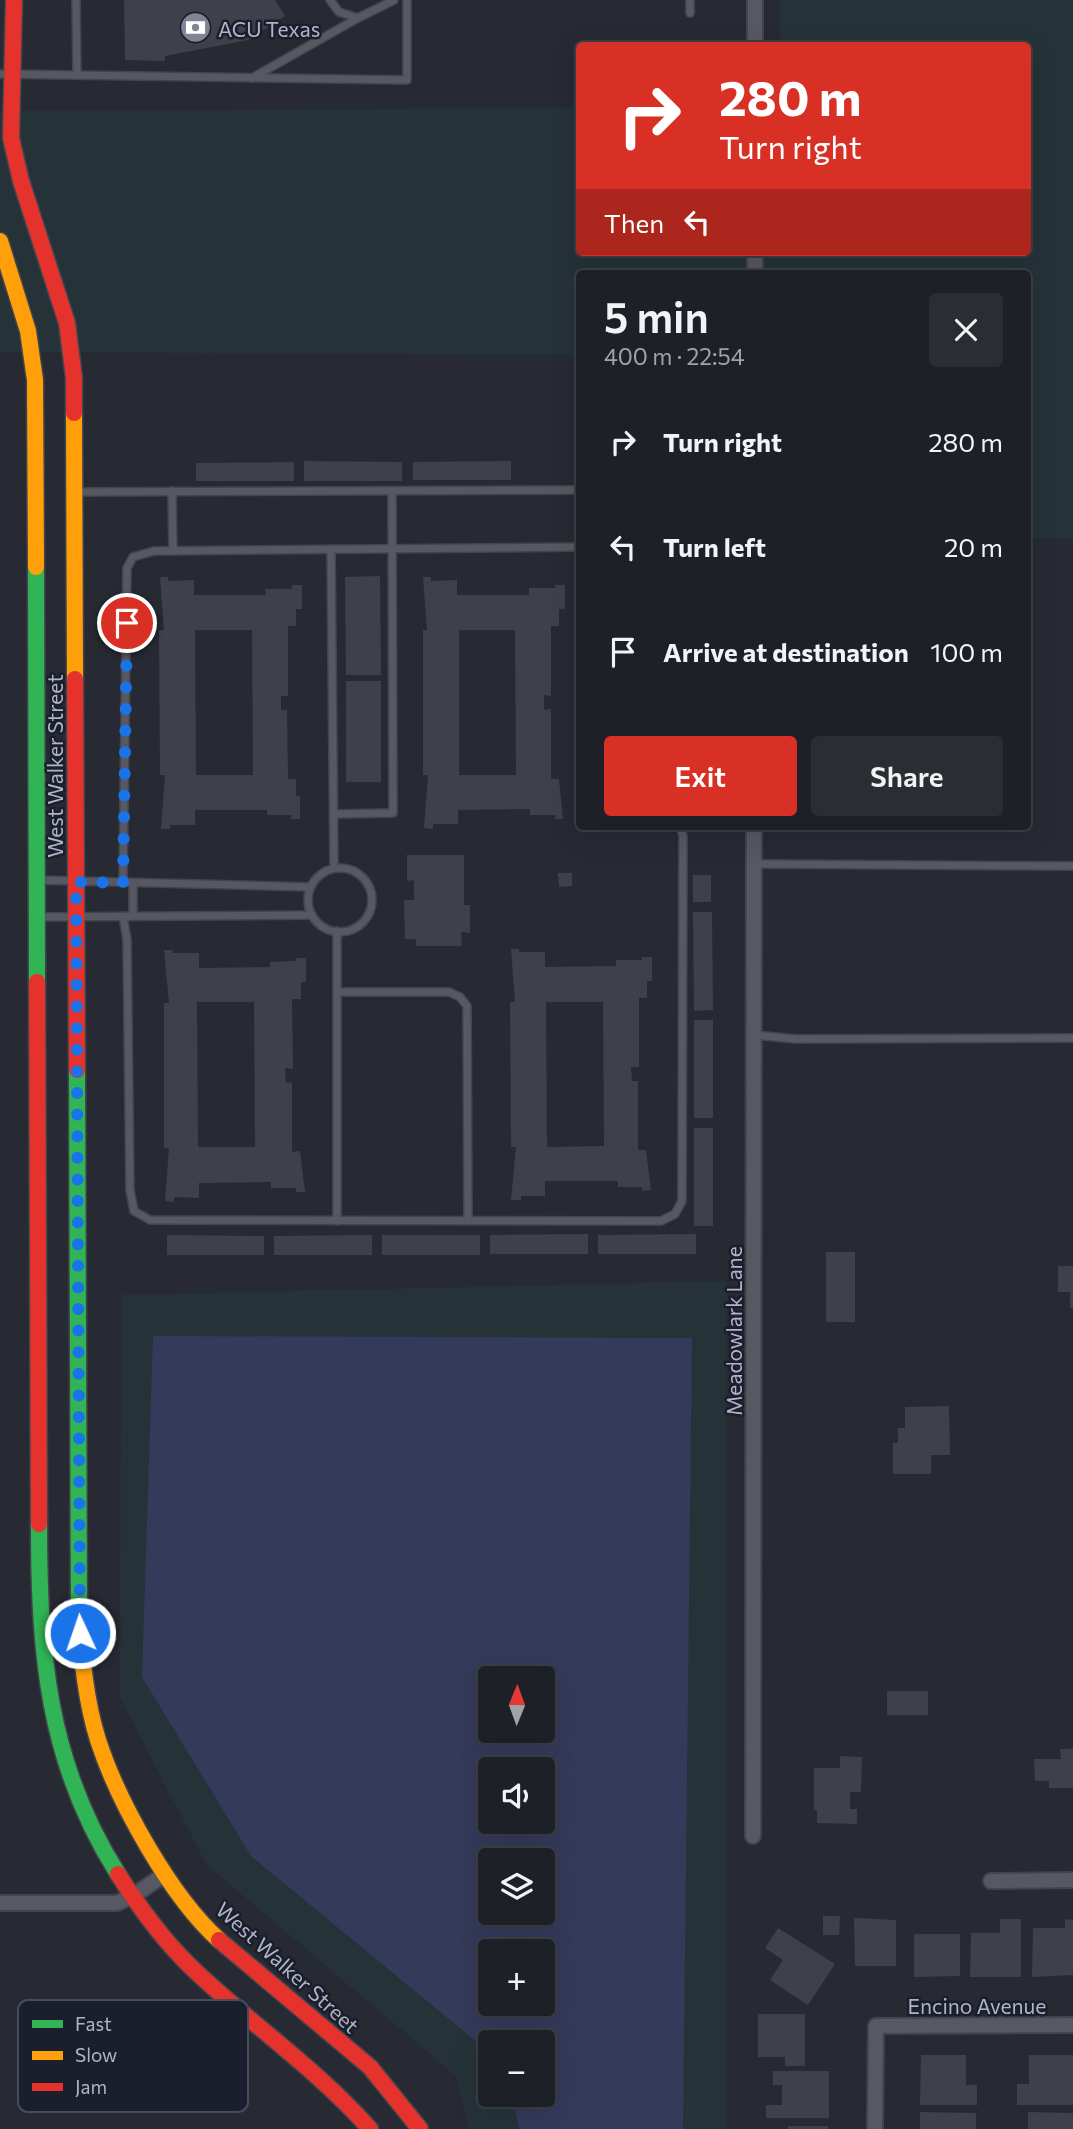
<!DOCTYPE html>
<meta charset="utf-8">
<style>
:root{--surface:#1d2026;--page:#2a2d32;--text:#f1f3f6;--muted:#a0a3a7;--line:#3b3e43;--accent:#d93025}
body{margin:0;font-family:Commissioner,sans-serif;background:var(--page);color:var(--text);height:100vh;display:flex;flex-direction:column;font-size:26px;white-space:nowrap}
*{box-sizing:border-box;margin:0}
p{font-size:23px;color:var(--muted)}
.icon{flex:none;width:38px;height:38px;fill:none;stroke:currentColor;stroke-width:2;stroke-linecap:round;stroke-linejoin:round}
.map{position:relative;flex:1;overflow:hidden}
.details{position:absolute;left:576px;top:270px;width:455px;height:560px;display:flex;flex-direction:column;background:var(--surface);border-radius:7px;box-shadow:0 7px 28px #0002,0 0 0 2px var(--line)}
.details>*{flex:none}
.guide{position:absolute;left:576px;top:42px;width:455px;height:214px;border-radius:7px;box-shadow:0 7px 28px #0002,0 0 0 2px var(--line);background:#d93025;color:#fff;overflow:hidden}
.needle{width:46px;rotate:1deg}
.buttons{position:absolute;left:478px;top:1666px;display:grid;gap:14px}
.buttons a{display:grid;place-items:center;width:77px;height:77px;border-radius:7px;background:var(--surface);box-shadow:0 7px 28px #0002,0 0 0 2px var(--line);font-size:35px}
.pin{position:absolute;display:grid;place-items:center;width:60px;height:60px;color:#fff;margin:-30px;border:4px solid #fff;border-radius:50%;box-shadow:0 2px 7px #0007}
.me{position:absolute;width:77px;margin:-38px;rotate:357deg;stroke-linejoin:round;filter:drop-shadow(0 0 5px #0008)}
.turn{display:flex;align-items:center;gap:24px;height:147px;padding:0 28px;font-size:32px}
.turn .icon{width:91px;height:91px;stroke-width:2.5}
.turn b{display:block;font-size:49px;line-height:60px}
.then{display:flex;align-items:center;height:66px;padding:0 28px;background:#0003;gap:14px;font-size:26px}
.round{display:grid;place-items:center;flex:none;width:74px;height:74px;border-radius:7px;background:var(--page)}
.head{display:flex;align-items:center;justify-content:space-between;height:119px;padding:0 28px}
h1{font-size:42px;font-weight:600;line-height:52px}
.cta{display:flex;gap:14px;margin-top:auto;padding:14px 28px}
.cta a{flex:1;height:80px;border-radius:7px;background:var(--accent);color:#fff;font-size:28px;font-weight:600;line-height:80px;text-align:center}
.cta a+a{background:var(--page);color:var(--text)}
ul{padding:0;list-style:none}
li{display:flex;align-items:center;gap:21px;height:105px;padding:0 28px}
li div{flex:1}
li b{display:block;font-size:26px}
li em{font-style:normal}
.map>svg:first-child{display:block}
.green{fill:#253339;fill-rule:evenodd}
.water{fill:#343a59;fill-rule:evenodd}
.building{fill:#3e414a;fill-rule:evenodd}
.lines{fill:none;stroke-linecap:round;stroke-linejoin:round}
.lane-casing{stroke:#43454d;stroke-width:10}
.street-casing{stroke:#43454d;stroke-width:18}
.fast-casing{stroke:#43454d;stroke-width:19}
.slow-casing{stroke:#43454d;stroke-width:19}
.jam-casing{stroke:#43454d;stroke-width:19}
.lane{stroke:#575862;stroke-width:7}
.street{stroke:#575862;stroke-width:14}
.fast{stroke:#30b455;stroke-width:16}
.slow{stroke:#ff9f0a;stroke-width:16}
.jam{stroke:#e5322d;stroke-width:16}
.route{stroke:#1a73e8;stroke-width:12;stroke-dasharray:0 21.6}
.labels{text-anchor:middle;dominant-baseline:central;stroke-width:5;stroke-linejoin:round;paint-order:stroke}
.poi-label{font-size:21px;fill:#b1b4c5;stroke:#1b1e2d;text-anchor:start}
.street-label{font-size:21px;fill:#b1b4c5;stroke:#1b1e2d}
.key{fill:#1b1e2d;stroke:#484b5b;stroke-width:2}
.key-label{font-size:19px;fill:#b1b4c5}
</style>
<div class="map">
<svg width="1073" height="2129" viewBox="0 0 1073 2129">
<rect width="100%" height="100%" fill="#272a33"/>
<g class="green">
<path d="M780 0H1073V539L1027 538V273H579V355L0 352V111L579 108V252H1027V46L780 45Z"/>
<path d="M727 1281 726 2129H469L456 2076 206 1864 120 1697 121 1295ZM490 1678H542V1731H490ZM490 1769H542V1822H490ZM490 1860H542V1913H490ZM490 1951H542V2004H490ZM490 2042H542V2095H490Z"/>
</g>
<path class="water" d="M153 1336 692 1338 683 2129H519L512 2095H542V2042H490V2053L251 1856 142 1677ZM490 1678H542V1731H490ZM490 1769H542V1822H490ZM490 1860H542V1913H490ZM490 1951H542V2004H490Z"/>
<g class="building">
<path d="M124 0H275L285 16 248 40 165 56V61L125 60Z"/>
<path d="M304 461 402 462V481H304Z"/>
<path d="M511 461V480H413V462Z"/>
<path d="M294 462V481H196V463Z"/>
<path d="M380 576 381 675H346L345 577Z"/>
<path d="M160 577H168V581L194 580V595H266L265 589H292V585H302V609H296V626H288V696H281V710H287L288 779H296V796H300V819H291V815H267V810H195V825H170V829H161L165 775H160L159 630H164ZM195 630H252L253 775H196Z"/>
<path d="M423 577H431V581L457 580V595H529V588H555V585H565V609H559V626H551V696L544 695V710L551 709V779H559L563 819H555V815H530V809L458 810V824H433V829L424 828 428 775H423V630H427ZM459 630H515L516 775H459Z"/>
<rect x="346" y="681" width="35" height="101"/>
<path d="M407 855H464V905H470V933L461 932 462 946H416V939H405L404 900H414V880L407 881Z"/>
<path d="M558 873H572V886L559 887Z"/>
<rect x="693" y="875" width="18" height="27"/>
<path d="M693 912H712L713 1010 694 1011Z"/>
<path d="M511 949H519V952H545V967L616 966V960H642V957H652V981H647V998H639V1067H631L632 1081H638V1150H646L651 1190 642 1191V1187H618V1181H545V1196H521V1200H511L516 1147H511L510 1002H515ZM546 1002H603L604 1146 547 1147Z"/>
<path d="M164 950H173L172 953H199V968L270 967V962L296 961V958H306V982H301V999H292L293 1069 285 1068 286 1083 292 1082V1152L300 1151 305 1192H296V1188H271V1182L199 1183V1198L174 1197V1202L165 1201 169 1148H164V1003H169ZM197 1002H254L255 1147H198Z"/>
<rect x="694" y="1020" width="19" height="98"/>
<rect x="694" y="1128" width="19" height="98"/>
<path d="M588 1234V1254H490V1235Z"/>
<path d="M696 1234V1254H598V1235Z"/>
<path d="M167 1235 264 1236V1255H167Z"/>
<path d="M372 1235V1255H274V1236Z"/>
<rect x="382" y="1235" width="98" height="20"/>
<rect x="826" y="1252" width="29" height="70"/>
<path d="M1058 1266H1073V1308H1070V1292H1058Z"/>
<path d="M949 1406 950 1455H931V1474H893V1443H898V1428H905V1407Z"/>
<rect x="887" y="1691" width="41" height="24"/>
<path d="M1060 1749H1073V1788H1049V1781H1035L1034 1759H1061Z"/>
<path d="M840 1756 862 1757 861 1792H850V1809H857V1824L817 1823V1810H814V1768H840Z"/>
<path d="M823 1916H840L839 1935H823Z"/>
<path d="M854 1918 896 1920V1966H855Z"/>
<path d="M1000 1919H1021V1977H970L971 1933H1000Z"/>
<path d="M1065 1919 1073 1920V1975L1032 1977 1033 1928H1065Z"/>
<path d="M778 1928 835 1964 808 2005 770 1980 783 1960 765 1948Z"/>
<path d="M914 1934H960V1976L914 1977Z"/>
<path d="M758 2014H805V2066H785V2057H758Z"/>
<path d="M921 2055H966V2085H977V2105H920Z"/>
<path d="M1029 2055H1073V2105H1017V2084H1029Z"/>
<path d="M773 2071H829V2118H766V2105H782V2085H773Z"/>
<path d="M920 2112 976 2113V2129H920Z"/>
<path d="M1028 2112 1073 2113V2129H1028Z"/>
<rect x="788" y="2126" width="40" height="3"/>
</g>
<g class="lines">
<defs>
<g id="lane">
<path d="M76 0 77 75"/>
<path d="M330 0 339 12 358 18 394 0"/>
<path d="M690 13V0"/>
<path d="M0 74 407 80V0"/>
<path d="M252 78 358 18"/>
<path d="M172 491 173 551"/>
<path d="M76 492 579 490"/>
<path d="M331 549 334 868"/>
<path d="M334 814 393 813 392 491"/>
<path d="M754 864 1073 866"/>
<circle cx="340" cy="900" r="32"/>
<path d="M38 880 310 887"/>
<path d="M123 883 127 568 133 557 154 551 579 547"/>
<path d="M133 883V916"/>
<path d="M123 916 127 940 130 1190 134 1211 150 1220 661 1221 675 1214 682 1201 683 836 680 826"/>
<path d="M37 917 312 915"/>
<path d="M337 931V992H449L460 997 467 1006 468 1220"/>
<path d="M337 992V1221"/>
<path d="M755 1035 796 1039 1073 1038"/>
</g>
<g id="street">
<path d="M755 46V0"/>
<path d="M755 273V252"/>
<path d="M753 1836 754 826"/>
<path d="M991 1881 1073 1880"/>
<path d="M0 1903H117L133 1896 165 1874"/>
<path d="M875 2129 876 2026 1073 2025"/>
</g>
<g id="fast">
<path d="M36 567 37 982"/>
<path d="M77 1070 79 1619"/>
<path d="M39 1524C39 1652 47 1762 118 1874"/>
</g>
<g id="slow">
<path d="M0 241 28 331 35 380 36 567"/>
<path d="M74 413 75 679"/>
<path d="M79 1619C82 1660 86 1702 98 1740 118 1802 171 1897 219 1940"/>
</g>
<g id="jam">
<path d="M14 0 11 138 21 181 67 323 74 378V413"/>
<path d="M75 679 77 1070"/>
<path d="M37 982 39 1524"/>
<path d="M118 1874C139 1907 162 1939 191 1967 249 2023 316 2068 370 2129"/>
<path d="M219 1940 370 2067 420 2129"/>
</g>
</defs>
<use href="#lane" class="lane-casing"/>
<use href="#street" class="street-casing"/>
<use href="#fast" class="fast-casing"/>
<use href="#slow" class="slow-casing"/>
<use href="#jam" class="jam-casing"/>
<use href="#lane" class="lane"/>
<use href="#street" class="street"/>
<use href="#fast" class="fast"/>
<use href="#slow" class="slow"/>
<use href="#jam" class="jam"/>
</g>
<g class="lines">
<path class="route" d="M80 1633 76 882 123 883 127 623"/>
</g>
<defs>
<symbol id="bank-disc" viewBox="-11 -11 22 22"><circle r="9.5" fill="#818492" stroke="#1b1e2d"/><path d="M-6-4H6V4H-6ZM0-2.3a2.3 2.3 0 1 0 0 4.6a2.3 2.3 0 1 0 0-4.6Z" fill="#fff"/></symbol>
</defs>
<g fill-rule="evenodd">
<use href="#bank-disc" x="178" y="10" width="35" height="35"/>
</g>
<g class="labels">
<g class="poi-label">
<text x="218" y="28">ACU Texas</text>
</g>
<g class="street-label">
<text transform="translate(54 766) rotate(-90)">West Walker Street</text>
<text transform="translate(733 1331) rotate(-90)">Meadowlark Lane</text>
<text transform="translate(288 1967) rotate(42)">West Walker Street</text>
<text x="977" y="2005">Encino Avenue</text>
</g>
</g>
<rect x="18" y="2000" width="230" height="112" rx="10" class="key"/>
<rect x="32" y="2020" width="31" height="8" fill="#30b455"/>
<rect x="32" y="2051" width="31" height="9" fill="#ff9f0a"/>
<rect x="32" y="2083" width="31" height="8" fill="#e5322d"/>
<g class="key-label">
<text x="75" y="2031">Fast</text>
<text x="75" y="2062">Slow</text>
<text x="75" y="2094">Jam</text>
</g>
</svg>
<div class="buttons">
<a><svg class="needle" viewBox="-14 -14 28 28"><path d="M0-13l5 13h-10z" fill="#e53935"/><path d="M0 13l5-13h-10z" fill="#a0a3a7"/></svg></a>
<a><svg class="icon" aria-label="sound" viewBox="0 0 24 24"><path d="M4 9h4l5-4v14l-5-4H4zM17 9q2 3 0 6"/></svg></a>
<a><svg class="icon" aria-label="layers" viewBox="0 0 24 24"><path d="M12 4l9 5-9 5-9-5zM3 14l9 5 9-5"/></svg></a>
<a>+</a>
<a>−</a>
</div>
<div class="pin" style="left:127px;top:623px;background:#d93025"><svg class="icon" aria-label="arrive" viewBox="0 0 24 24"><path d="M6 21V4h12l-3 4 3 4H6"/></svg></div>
<svg class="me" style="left:80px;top:1633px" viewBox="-20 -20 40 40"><circle r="17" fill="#1a73e8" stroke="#fff" stroke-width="3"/><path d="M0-11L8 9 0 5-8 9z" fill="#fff"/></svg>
<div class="guide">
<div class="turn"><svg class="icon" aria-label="right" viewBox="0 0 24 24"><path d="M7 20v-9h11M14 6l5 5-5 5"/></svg><div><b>280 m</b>Turn right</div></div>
<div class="then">Then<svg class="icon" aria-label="left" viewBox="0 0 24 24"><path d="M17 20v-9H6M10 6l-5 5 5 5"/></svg></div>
</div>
<section class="details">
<div class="head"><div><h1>5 min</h1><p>400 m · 22:54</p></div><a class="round"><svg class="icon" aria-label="close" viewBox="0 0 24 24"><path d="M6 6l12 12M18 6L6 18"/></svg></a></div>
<ul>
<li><svg class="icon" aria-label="right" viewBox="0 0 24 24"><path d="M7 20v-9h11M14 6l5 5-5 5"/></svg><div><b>Turn right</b></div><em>280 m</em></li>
<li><svg class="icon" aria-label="left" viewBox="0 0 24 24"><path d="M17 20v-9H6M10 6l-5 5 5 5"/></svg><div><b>Turn left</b></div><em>20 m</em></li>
<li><svg class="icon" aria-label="arrive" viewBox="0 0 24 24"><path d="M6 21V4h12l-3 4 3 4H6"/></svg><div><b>Arrive at destination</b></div><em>100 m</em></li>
</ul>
<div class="cta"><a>Exit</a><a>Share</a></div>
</section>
</div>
